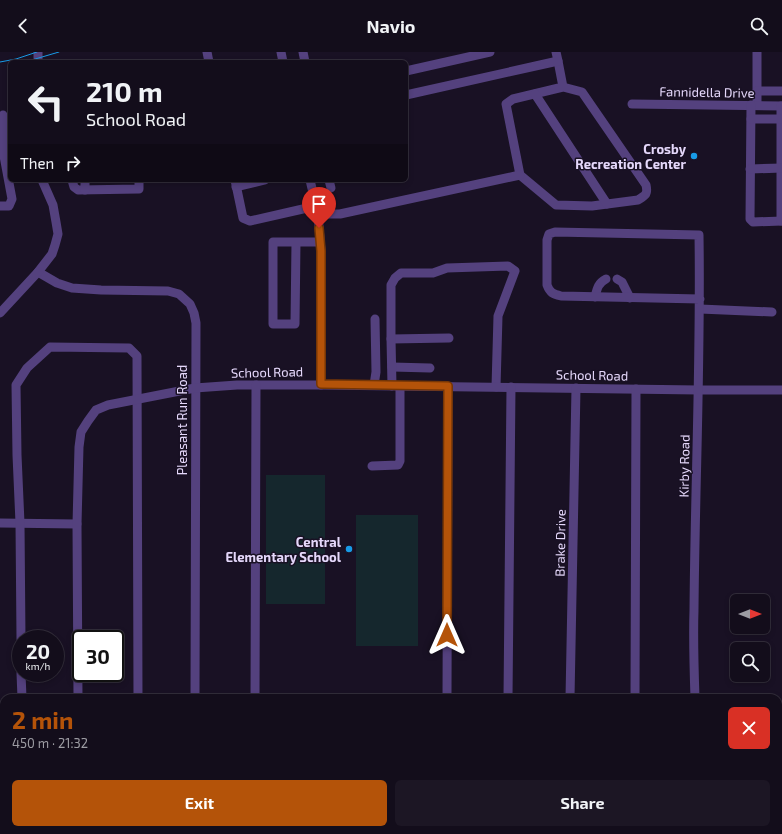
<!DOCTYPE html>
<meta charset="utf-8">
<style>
:root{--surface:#130d1b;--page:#1c1624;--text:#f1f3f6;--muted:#9d9ca3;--line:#322d3a;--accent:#b45309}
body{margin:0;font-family:"Exo 2",sans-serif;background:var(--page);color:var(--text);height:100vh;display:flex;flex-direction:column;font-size:15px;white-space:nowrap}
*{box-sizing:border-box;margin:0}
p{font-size:13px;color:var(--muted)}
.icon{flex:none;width:22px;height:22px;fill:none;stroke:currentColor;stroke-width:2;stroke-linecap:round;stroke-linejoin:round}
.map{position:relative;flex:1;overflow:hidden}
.drawer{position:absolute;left:0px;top:642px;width:782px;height:140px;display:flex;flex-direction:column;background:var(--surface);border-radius:12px 12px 0 0;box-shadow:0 2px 6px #0003,0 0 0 1px var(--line)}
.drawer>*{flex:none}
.top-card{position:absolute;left:8px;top:8px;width:400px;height:122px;border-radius:6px;box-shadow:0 2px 6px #0003,0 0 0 1px var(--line);background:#130d1b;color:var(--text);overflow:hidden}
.needle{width:26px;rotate:90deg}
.buttons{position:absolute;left:730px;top:542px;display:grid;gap:8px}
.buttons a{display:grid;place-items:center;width:40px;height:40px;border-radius:6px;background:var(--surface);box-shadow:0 2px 6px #0003,0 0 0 1px var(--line);font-size:20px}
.speed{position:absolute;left:12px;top:578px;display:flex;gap:8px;font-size:20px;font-weight:700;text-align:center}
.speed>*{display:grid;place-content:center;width:52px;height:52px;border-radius:50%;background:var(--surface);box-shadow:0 2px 6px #0003,0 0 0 1px var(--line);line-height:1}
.speed small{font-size:10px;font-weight:400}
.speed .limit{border:2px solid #111;border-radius:6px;background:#fff;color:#111}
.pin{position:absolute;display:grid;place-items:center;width:34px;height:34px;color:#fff;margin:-41px -17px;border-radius:50% 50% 50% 0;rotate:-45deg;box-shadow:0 0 4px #0007}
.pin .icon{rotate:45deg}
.me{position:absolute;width:44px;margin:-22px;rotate:0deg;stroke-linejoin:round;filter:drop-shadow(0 0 3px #0008)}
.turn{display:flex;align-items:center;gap:14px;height:84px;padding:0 12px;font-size:18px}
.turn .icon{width:52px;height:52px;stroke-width:2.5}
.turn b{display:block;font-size:28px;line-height:34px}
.then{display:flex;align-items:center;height:38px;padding:0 12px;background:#0003;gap:8px;font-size:15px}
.round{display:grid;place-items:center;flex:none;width:42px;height:42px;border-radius:6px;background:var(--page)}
.summary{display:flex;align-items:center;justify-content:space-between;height:68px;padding:0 12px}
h1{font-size:24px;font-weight:700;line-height:30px;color:var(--accent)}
.action{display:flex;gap:8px;margin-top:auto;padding:8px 12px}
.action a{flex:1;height:46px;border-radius:6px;background:var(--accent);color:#fff;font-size:16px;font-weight:700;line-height:46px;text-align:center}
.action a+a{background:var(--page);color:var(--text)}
header{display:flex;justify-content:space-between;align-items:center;height:52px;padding:0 12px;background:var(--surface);font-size:18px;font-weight:700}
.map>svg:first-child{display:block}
.green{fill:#15272d}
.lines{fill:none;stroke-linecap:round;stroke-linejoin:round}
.path{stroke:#3c94ab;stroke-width:1.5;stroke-dasharray:2 3;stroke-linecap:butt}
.minor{stroke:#54417e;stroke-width:9}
.tram{stroke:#189be7;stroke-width:1}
.route-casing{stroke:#753606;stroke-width:10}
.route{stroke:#b45309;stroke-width:7}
.poi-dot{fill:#189be7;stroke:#191124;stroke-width:1.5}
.labels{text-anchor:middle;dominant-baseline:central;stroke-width:3;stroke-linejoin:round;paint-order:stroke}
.street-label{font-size:13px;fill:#e5d8fb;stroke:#191124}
.poi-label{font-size:13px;font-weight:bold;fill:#e5d8fb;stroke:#191124;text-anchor:end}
</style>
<header><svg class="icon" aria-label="back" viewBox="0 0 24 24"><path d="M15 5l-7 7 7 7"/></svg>Navio<svg class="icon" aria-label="search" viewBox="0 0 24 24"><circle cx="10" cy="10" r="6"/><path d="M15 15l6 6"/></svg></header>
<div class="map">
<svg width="782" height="782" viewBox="0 0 782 782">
<rect width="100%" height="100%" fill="#191124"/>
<g class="green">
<rect x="266" y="423" width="59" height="129"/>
<rect x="356" y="463" width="62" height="131"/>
</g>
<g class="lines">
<path class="path" d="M408 778V782"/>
<g class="minor">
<path d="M38 0V10"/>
<path d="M207 0 209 10"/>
<path d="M281 0 283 10"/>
<path d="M303 0 305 10"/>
<path d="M757 0V53"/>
<path d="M558 9 563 35 513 47 506 52 520 123 556 153 592 154 638 148C646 143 648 142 646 133L582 40 563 35"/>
<path d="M406 19 490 0"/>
<path d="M757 39H782"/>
<path d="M535 42 607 152"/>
<path d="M406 43 558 9 556 0"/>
<path d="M632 52 782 54"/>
<path d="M751 53 750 167 753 170 782 169"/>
<path d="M781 54V169"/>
<path d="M751 67H781"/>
<path d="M750 117 782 116"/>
<path d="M72 128 74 135 78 138 139 137V128"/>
<path d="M85 128V138"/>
<path d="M235 128 243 166 250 169 316 154"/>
<path d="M310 128 318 162 321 199V333"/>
<path d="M329 128 331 136"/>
<path d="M236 135 265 128"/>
<path d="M0 154H9L12 147 4 104 3 63"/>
<path d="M318 162H340L520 123"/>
<path d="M296 190 295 272H273V190H320"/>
<path d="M38 220 57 231 72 236 101 238 168 239 179 242 190 252 194 261 196 271 195 646"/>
<path d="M617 227 622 230 630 246"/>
<path d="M595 245C597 237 598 231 606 227"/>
<path d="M700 257 772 260"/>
<path d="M0 261 38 220 52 202 55 193 58 182 56 170 53 153 42 128"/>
<path d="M391 287 449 286"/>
<path d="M392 315 430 316"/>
<path d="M374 333 376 320 375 267"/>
<path d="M392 334 391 287V233L395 226 401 221H433L447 216 508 214 515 219 498 264 496 335"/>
<path d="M372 414 398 413 400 409V334"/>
<path d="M0 471 77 472"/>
<path d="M21 587 20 471 17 403 16 333 27 316 50 295 129 296 137 304 138 646"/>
<path d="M21 621 22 646"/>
<path d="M78 646 77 472 79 395 81 380 88 369 96 358 108 353 195 336 237 333H321L699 338H782"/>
<path d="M255 646 256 333"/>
<path d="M423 646H447"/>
<path d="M447 646 448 335"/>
<path d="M508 646 511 335"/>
<path d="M570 646 576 336"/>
<path d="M635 646 636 337"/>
<path d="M695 646C694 617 693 587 694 558 695 433 701 308 699 183L555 180 549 182 547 188V233C550 241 553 242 561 244L700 247"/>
<path d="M79 778V782"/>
<path d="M138 778V782"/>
<path d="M196 778V782"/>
<path d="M570 778V782"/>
<path d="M696 778V782"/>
<path d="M21 782V778"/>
<path d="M255 782V778"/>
<path d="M446 782V778"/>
<path d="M507 782V778"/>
<path d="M634 782V778"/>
</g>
<g class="tram">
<path d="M0 10 16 7 37 0"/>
<path d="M25 10 59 0"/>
</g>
</g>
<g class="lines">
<defs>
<path id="route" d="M319 176 321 199V332L448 334 447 583"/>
</defs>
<use href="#route" class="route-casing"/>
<use href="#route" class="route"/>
</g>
<g class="poi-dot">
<circle cx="694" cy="104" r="4"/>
<circle cx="349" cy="497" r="4"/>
</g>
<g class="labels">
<g class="street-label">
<text transform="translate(707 40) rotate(1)">Fannidella Drive</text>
<text transform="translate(267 320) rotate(-1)">School Road</text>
<text transform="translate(592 323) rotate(1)">School Road</text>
<text transform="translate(182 368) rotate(-90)">Pleasant Run Road</text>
<text transform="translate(684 414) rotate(-89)">Kirby Road</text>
<text transform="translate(560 491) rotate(-89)">Brake Drive</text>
</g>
<g class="poi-label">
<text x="686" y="97">Crosby<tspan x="686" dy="15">Recreation Center</tspan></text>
<text x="341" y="490">Central<tspan x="341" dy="15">Elementary School</tspan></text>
</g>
</g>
</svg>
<div class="buttons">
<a><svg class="needle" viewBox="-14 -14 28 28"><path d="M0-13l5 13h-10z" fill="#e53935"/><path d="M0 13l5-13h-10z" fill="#9d9ca3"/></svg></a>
<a><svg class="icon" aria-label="search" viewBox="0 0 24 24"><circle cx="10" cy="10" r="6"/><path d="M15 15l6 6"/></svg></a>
</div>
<div class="speed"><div>20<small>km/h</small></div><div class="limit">30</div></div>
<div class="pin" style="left:319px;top:176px;background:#d93025"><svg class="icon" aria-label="arrive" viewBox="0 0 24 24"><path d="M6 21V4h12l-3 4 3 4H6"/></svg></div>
<svg class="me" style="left:447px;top:583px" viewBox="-20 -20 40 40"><path d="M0-17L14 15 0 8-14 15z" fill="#b45309" stroke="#fff" stroke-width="4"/></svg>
<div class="top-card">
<div class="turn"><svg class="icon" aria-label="left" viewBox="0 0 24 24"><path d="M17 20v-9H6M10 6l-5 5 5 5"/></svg><div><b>210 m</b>School Road</div></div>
<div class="then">Then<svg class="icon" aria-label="right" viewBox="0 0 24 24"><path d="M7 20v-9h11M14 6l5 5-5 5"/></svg></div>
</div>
<section class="drawer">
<div class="summary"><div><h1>2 min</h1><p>450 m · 21:32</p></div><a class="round" style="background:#d93025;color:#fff"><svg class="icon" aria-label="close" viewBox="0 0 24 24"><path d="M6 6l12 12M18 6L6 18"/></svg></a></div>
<div class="action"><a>Exit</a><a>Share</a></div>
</section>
</div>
